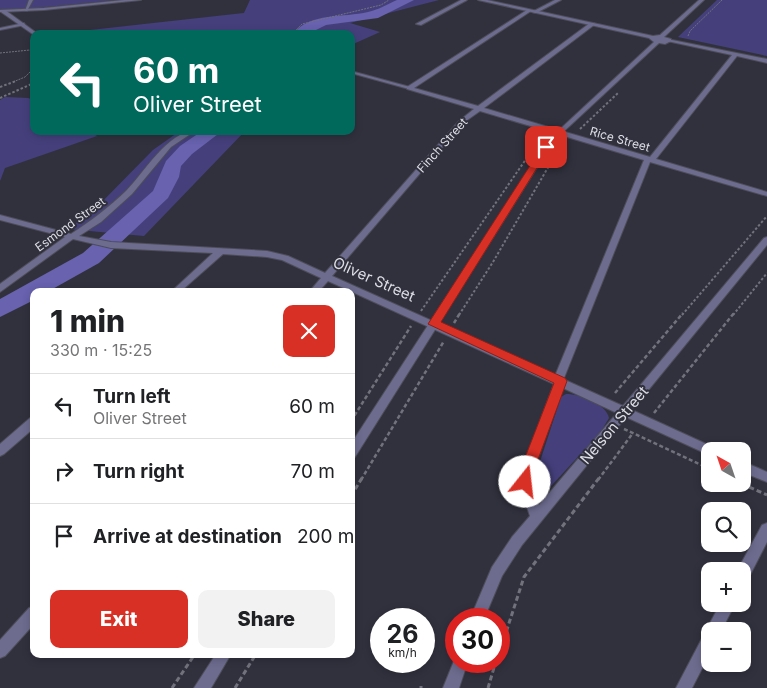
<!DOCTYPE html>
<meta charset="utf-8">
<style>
:root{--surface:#fff;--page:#f2f2f2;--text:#202124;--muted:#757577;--line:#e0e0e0;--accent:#d93025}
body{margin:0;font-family:Inter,sans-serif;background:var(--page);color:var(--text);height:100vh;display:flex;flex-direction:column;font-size:19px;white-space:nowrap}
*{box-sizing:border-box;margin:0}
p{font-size:16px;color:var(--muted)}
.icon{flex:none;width:28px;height:28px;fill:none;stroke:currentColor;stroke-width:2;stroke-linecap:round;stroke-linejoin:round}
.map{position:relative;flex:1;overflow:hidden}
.panel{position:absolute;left:30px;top:288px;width:325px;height:370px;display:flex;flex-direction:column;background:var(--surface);border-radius:10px;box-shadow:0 2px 8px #0003}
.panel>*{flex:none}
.top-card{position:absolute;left:30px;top:30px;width:325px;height:105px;border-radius:10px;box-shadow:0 2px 8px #0003;background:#00695c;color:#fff;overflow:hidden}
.needle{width:32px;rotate:320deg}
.fabs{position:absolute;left:701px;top:442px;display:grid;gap:10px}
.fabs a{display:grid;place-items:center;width:50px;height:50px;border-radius:10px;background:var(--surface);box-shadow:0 2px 8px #0003;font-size:25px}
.speed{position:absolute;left:370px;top:608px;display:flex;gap:10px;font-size:25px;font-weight:700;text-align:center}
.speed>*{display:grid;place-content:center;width:65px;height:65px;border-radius:50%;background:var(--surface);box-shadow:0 2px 8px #0003;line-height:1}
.speed small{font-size:12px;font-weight:400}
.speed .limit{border:8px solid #d22;background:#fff;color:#111}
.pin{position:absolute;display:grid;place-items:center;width:42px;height:42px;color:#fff;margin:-21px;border-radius:10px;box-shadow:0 2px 8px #0006}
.me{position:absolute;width:55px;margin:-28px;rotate:16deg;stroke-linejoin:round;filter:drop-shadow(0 0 4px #0008)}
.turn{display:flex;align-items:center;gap:18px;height:105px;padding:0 20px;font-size:22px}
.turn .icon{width:65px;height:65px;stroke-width:2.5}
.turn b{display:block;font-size:35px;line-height:42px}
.round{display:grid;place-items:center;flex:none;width:52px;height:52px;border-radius:10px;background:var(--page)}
.summary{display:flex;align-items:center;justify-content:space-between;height:85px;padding:0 20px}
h1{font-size:30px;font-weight:800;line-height:38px}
.button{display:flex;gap:10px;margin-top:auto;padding:10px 20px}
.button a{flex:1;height:58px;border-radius:10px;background:var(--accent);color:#fff;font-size:20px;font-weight:800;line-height:58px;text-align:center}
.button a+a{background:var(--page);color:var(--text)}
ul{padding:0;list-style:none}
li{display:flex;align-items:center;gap:15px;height:65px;padding:0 20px;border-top:1px solid var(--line)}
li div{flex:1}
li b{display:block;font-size:19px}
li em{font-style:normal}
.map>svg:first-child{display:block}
.green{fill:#45407c}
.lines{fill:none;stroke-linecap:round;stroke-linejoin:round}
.river{fill:#6862af;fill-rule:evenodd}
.service-casing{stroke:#4d4d59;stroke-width:2}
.minor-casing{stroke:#4d4d59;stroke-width:2}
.tertiary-casing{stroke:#4d4d59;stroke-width:2}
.path-far3{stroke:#72727d;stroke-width:1;stroke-dasharray:2 1;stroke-linecap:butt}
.path-far2{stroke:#72727d;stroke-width:2;stroke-dasharray:2.5 2;stroke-linecap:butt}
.path-far1{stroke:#72727d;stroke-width:2.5;stroke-dasharray:4 2.5;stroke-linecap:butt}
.path{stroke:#72727d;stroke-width:3;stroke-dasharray:5 3;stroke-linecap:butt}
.service{fill:#6d6c8f;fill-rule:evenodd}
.minor{fill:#6d6c8f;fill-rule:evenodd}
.tertiary{fill:#6d6c8f;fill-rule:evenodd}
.route{fill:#d93025;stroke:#8d1f18}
.labels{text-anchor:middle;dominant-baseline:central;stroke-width:4;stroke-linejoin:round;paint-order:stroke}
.far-street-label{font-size:12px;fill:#dddde5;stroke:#31313e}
.street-label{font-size:15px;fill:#dddde5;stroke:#31313e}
</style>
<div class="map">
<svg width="767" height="688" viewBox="0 0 767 688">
<rect width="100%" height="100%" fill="#31313e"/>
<g class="green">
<path d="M0 0H116L27 9H0Z"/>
<path d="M250 0H439L350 23 380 32 351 45V34H54L244 13Z"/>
<path d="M717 0H767V56L678 37Z"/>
<path d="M5 97 28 98 34 100V131H89L97 136 5 168 0 181V100Z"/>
<path d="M180 131H245L144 236 68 229 96 208 153 150Z"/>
<path d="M566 394C580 394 606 404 609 418L600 433 551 486 543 488 537 484 536 474 561 397Z"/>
</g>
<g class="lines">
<g class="river">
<path d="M397 0H414L378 18 326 25 308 34H293C310 12 344 18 368 12 378 10 388 4 397 0Z"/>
<path d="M202 131H222L192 154 181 166 179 177 168 198 99 263 49 291H34V300L0 317V299L83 253 153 191 166 161 180 146Z"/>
</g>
<defs>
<g id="service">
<path d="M29 0H33L27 11H25Z"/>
<path d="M24 23 25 25 0 30V28Z"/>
<path d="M351 71 410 87 411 88 409 89 351 73Z"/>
</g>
<g id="minor">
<path d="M461 0H467L421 25 416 24Z"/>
<path d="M555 0H561L536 13 532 12Z"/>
<path d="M3 10H5L38 34 34 35 1 12Z"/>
<path d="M527 10 531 11 414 88 478 106 590 23H594V25L484 108 650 157 732 55 667 41V39L767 59V63L737 56 656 159 767 192V196L650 162 564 378 565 380 623 406 764 238 767 237V245L632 410 715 448 717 451H710V455L707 454 626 417 522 545 502 576 484 619H470L492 567 512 537 530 516 520 487 519 477 554 384 328 281 319 291H310L321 278 282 260 267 257 223 254 181 291H172L213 253 111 248 73 239 0 292V284L65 237 0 220V215L71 234C91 221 109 207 126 191 144 173 168 131 195 131L171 147 132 194 101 222 79 236 111 242 267 251 288 256 325 273 459 121 474 109 407 89V87ZM480 111 644 160 555 376 332 276 463 123ZM563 388 617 413 539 505 532 487 531 477Z"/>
<path d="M34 417V428L4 454 0 456V444L30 418Z"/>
<path d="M742 461 767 472V482L742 472Z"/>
<path d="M767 523V542L747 581 742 582V571H737L762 525Z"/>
<path d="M720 604H735L721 631H710V653L692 688H676Z"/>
<path d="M34 606V624L5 656 0 658V640L29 608Z"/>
<path d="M456 656V661H468L459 688H443Z"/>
</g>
<g id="tertiary">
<path d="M124 0H141L44 10 0 12V10L44 8Z"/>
<path d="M478 0H487L653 36 660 35 699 0H704L664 37 671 39V41L665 44 659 43 561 134 546 153 355 457 351 459V444L541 151 557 132 654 42 649 38Z"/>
<path d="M216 654H231L211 688H194Z"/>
</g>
</defs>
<use href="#service" class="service-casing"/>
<use href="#minor" class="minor-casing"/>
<use href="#tertiary" class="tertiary-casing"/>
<g class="path-far3">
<path d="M292 34 302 24 381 5 389 0"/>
<path d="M688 36 690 31 722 0"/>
<path d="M0 53 30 50 34 55"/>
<path d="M13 82 25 77 34 68"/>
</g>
<g class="path-far2">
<path d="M0 87 16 81"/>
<path d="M0 98 34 83"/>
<path d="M580 129 618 93"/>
<path d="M421 311 542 136"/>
<path d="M459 315 493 262 557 152 565 143"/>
<path d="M682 315 767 216"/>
<path d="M733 315 767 273"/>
</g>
<g class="path-far1">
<path d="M454 323 460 313"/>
<path d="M615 393 683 313"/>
<path d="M654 413 734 313"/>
<path d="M351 421 411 326"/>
<path d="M624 429 710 469"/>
<path d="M361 480 444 341"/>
<path d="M598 480 633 433"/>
</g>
<g class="path">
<path d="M742 484 767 495"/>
<path d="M351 496 362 478"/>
<path d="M499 654 524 577 599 478"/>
<path d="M421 686V688"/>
<path d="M172 688 195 654"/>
<path d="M235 688 256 654"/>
<path d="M488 688 496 661"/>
</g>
<use href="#service" class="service"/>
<use href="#minor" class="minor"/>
<use href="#tertiary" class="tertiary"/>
</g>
<path class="route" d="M546 145 550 147 441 322 565 378 567 381 533 473 530 486H520L518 482 519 473 554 383 428 324 542 147Z"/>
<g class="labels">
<g class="far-street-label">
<text transform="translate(620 139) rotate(16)">Rice Street</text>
<text transform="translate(442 145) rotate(-48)">Finch Street</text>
<text transform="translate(70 224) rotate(-36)">Esmond Street</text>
</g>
<g class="street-label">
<text transform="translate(374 279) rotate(24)">Oliver Street</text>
<text transform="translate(614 425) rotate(-50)">Nelson Street</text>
</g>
</g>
</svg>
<div class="fabs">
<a><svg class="needle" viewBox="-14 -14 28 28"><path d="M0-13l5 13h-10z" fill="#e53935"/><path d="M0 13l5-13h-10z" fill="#757577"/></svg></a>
<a><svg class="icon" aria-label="search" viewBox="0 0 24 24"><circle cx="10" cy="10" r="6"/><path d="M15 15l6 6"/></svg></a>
<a>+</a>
<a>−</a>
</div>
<div class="speed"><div>26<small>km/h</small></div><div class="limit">30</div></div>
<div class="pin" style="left:546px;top:147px;background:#d93025"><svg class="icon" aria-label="arrive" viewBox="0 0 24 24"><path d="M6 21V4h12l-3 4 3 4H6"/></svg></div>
<svg class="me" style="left:525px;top:482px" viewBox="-20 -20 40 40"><circle r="19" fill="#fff"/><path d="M0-13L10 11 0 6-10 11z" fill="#d93025"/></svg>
<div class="top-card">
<div class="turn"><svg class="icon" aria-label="left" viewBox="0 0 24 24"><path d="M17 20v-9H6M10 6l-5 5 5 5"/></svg><div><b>60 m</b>Oliver Street</div></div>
</div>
<section class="panel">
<div class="summary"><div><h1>1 min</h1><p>330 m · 15:25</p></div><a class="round" style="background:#d93025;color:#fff"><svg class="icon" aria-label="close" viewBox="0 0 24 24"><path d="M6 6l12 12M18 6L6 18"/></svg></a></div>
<ul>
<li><svg class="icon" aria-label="left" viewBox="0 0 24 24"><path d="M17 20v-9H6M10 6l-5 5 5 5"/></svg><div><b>Turn left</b><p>Oliver Street</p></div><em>60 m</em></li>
<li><svg class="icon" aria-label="right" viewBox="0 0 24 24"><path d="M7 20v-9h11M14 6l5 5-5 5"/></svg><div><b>Turn right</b></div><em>70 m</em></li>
<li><svg class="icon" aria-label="arrive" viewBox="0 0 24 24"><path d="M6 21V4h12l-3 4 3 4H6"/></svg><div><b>Arrive at destination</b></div><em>200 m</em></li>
</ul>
<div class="button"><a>Exit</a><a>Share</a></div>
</section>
</div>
